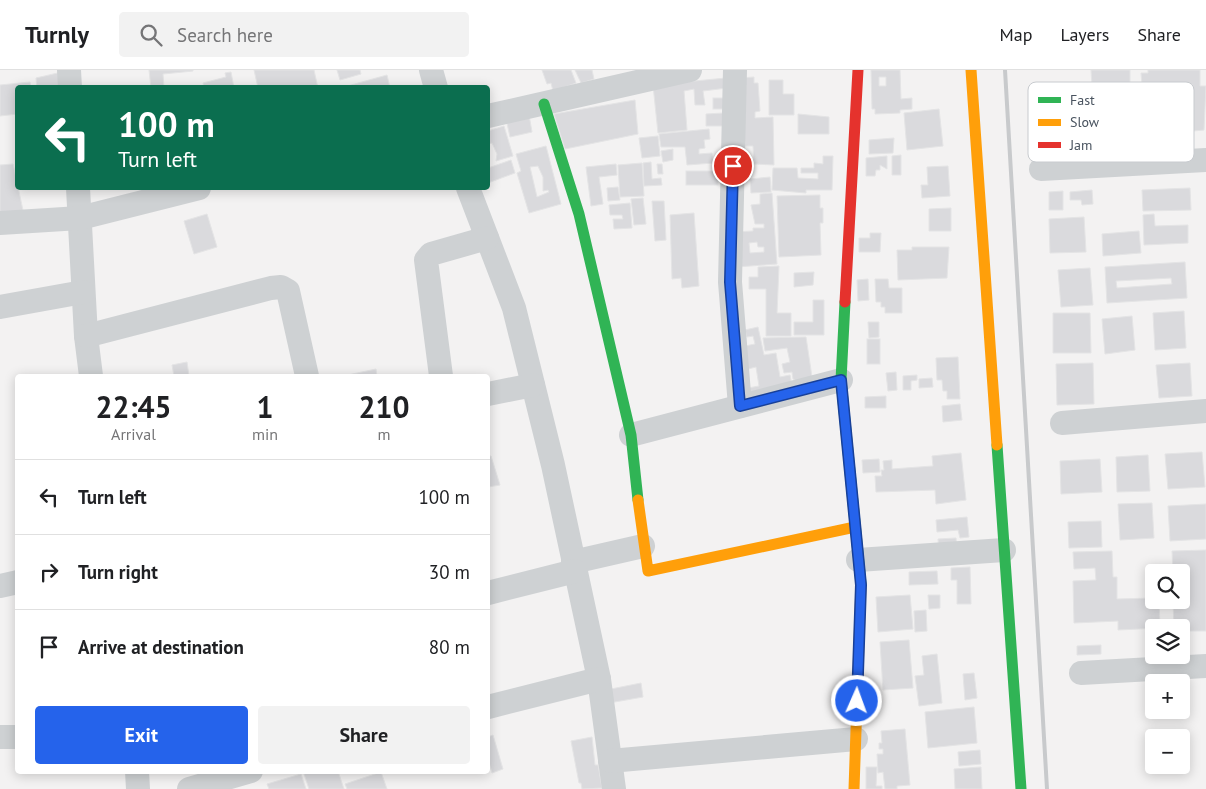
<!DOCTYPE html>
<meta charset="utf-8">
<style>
:root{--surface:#fff;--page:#f2f2f2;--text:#202124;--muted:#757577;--line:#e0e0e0;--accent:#2563eb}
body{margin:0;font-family:"PT Sans",sans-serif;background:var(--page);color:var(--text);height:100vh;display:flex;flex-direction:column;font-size:19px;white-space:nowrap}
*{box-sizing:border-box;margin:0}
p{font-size:16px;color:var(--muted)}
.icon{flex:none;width:28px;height:28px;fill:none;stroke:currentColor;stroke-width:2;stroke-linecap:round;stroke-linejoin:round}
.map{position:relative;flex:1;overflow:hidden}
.side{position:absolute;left:15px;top:304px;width:475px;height:400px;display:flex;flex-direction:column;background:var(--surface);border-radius:5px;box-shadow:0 2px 12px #0003}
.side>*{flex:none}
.banner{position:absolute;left:15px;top:15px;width:475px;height:105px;border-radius:5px;box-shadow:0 2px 12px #0003;background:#0b6e4f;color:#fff;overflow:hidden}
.controls{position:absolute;left:1145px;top:494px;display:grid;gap:10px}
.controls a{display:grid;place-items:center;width:45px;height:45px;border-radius:5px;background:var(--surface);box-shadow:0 2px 12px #0003;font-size:25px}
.pin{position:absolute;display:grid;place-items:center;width:42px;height:42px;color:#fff;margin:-21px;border:2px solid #fff;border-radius:50%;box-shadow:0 1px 5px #0007}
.me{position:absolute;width:55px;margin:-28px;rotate:2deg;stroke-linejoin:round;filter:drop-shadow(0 0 4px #0008)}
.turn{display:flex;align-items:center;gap:18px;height:105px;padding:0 20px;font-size:22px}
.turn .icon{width:65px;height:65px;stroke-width:2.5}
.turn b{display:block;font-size:35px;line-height:42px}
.eta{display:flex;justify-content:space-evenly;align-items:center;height:85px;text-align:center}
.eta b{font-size:30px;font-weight:800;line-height:35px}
.primary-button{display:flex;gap:10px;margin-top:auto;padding:10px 20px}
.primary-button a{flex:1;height:58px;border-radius:5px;background:var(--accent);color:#fff;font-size:20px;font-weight:800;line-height:58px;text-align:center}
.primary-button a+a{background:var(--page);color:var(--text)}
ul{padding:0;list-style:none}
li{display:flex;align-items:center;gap:15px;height:75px;padding:0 20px;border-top:1px solid var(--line)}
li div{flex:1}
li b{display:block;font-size:19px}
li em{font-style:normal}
header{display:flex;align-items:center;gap:30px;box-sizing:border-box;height:70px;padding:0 25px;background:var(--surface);border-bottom:1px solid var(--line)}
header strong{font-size:24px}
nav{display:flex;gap:28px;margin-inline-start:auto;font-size:18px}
.search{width:350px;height:45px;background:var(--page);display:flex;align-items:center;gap:12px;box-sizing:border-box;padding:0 18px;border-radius:5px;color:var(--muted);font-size:19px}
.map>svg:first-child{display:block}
.building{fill:#dadadd;stroke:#e4e4e5;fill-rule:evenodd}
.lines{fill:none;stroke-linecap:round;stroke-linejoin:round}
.street{stroke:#ced1d3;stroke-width:24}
.fast{stroke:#30b455;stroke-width:11}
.slow{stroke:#ff9f0a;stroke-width:11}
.jam{stroke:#e5322d;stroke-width:11}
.rail{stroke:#c8cacc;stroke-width:4}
.route-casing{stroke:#184099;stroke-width:12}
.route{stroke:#2563eb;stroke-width:9}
.key{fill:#fff;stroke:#c8cbcf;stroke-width:1}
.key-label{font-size:14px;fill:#49535f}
</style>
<header>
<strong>Turnly</strong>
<div class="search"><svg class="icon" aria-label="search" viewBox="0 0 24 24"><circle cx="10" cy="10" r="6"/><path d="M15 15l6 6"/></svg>Search here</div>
<nav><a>Map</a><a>Layers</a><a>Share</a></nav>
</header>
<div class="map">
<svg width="1206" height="719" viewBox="0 0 1206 719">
<rect width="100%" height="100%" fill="#f3f2f2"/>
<g class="building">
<path d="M149 0H193V1L163 4 164 18H151Z"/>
<path d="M254 0H314L318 18H258Z"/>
<path d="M337 0H360L361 4 340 10Z"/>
<path d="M542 0H571L576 13 553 21 551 13 547 14Z"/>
<path d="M575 0H592L594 9 581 13Z"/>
<path d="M871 0H900L901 29 912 28V39L900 40V43L875 44V39H872ZM879 7H886V16H879Z"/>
<path d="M1091 0H1130V16L1092 17Z"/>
<path d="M1148 0H1200V16H1206L1204 60 1182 62V65L1164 66V63H1146L1141 3H1148Z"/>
<path d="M62 2 64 18H37L36 8Z"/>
<path d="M231 2 234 18H204L203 13 226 7 225 3Z"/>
<path d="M387 5 390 18H344V17Z"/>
<path d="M754 7V13H758L760 41 755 42V48L773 47 774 95 754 94 753 76H745L740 8Z"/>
<path d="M726 8 727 18 703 21 705 35H695L694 19 684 21 687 60 658 63 653 15Z"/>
<path d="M769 10H783V24H794V45H769Z"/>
<path d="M30 12 31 18H18V44L0 46V15Z"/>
<rect x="713" y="28" width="11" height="11"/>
<path d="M635 30 638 64 565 79 554 44Z"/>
<path d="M939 39 943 76 907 80 904 43Z"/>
<path d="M724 43 725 56H706V44Z"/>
<path d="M798 44 829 47V64H798Z"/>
<path d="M529 45 532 62 510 67 506 49Z"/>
<path d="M504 56 513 86 496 91 497 84 492 73 488 74V61Z"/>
<path d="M709 59 710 69 704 70 705 78 699 79V84L712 83 713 93 687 95 685 77H661L659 64Z"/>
<path d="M658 66 660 86 642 88 639 68Z"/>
<path d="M894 68 893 83 869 84V70Z"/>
<path d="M546 76 561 134 529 143 517 103 521 101 516 84ZM538 96 543 107V121L548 120 549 122 537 127 530 97Z"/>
<path d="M673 79V90L663 92 661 81Z"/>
<path d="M901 85V105H892V86Z"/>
<path d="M823 86H833L832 120H806V123L772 120 773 98H797L798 108 818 109V103H801V98H814V93L823 94Z"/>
<path d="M887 86V99L880 95V100H876L875 106H866V88Z"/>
<path d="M511 90 515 103 488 113V98Z"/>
<path d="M651 92 652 109 661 108 662 115 644 116 643 93Z"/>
<path d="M642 93 644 126 620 127 618 95Z"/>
<path d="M13 94 24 145 0 146V95Z"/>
<path d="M616 94 617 105 599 107 603 134 591 136 586 97Z"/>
<path d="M657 94H662L663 104H658Z"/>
<path d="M948 96 950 126 922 128 921 115H928L927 97Z"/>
<rect x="686" y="101" width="32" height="14"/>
<path d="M770 107 771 122 751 123 750 109Z"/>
<path d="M618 117 620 130 608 131 607 118Z"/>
<path d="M1190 118 1191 140 1143 141 1142 120Z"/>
<path d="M1092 120 1093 134 1082 135 1081 130H1070V122Z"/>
<path d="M1063 121V140H1049V122Z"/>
<path d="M772 123 777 194 737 197 735 162 753 161V158H764V154H755L751 135 760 134V124ZM757 172 758 177H764V182L750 183 749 173Z"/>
<path d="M820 125V138H823V153H820L821 185 779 187 777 126Z"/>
<path d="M643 128 646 154 634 155 631 129Z"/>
<path d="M652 131H664L666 170 655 171Z"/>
<path d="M630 133 632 158 614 159 613 149H623L622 145H610L609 135Z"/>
<path d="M951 138V161H929V139Z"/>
<path d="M694 143 699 216 682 218 681 208 672 209 670 145Z"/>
<path d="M207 144 217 177 194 184 184 151Z"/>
<path d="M1154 144 1155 156 1188 155V173L1144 175 1143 145Z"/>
<path d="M1084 147 1086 182 1050 183 1049 149Z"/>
<path d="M1139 161 1141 183 1103 186 1102 164Z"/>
<path d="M870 163H881L880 182H859V168H870Z"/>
<path d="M912 177H949L947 208 898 210 897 180H912Z"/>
<path d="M1185 192 1187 228 1107 233 1105 197ZM1171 208 1172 214 1117 218 1116 211Z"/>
<path d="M779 196 777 243H791V266H766V219H749V207H758V197Z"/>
<path d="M1090 198 1093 235 1061 237 1058 200Z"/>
<path d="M814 202 813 215 794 217V203Z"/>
<path d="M868 209 869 230 858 231 857 210Z"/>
<path d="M875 209H888L889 218H902V243H885V237H881V232H876Z"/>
<path d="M813 230H824V265H794V252H813Z"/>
<path d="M1184 241 1186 278 1155 280 1153 243Z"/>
<path d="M1053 243H1090L1091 283H1053Z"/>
<path d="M1132 246 1135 280 1105 284 1102 249Z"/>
<path d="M868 252H879V267L869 268Z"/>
<path d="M758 257 764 285 776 283 780 307 790 305 792 316 749 325 748 318 759 316 756 297 744 300 740 277 755 274 753 266 747 267 745 260Z"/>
<path d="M806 267 812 307 803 314 793 309 792 302 784 303 782 294 790 292 787 278 765 281 763 268Z"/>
<rect x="867" y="269" width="13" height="25"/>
<path d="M958 287 960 329H947V321H943L942 310H937L936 288Z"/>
<path d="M187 292 189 306H174L172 295Z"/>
<path d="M1093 293 1094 334 1057 335 1056 294Z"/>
<path d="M1190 293 1192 326 1159 328 1156 295Z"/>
<path d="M376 299 377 306H343Z"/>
<path d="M896 302 897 320 888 321 886 303Z"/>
<path d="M917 305V310L911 311V320H903V306Z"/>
<path d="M932 308 933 317 919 318V309Z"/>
<path d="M886 326V338H865V327Z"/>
<path d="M960 334 962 350 943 352 942 336Z"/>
<path d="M1202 382 1205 417 1168 419 1165 384Z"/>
<path d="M961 383 966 430 936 434 935 420 876 422 875 406H882L881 400H884L883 391 892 390V399L933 396 932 386Z"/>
<path d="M1148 385 1150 421 1117 422 1116 387Z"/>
<path d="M488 386H491L500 415 488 417Z"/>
<path d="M879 389 880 402 863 403 862 390Z"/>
<path d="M1100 389 1102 422 1061 424 1060 391Z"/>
<path d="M1152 433 1154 468 1120 470 1118 434Z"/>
<path d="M1206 434V469L1170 471 1168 436Z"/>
<path d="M967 447 969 467 960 468 958 460 937 462 936 450Z"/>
<path d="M1101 451 1102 477 1069 478 1068 452Z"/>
<path d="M956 468 957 480 939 481 938 469Z"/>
<path d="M1206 480V561H1181V558H1174L1173 530H1181V502H1173L1172 481Z"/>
<path d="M1112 481 1113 507H1117V529L1154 528V530H1159L1160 558 1118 560V551L1074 553 1073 511 1096 510 1095 498 1074 499 1073 482Z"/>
<path d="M970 497 971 534H957V510H951V498Z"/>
<path d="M937 501 938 514 909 515V502Z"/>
<path d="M910 525 913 559 878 562 876 527Z"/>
<path d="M928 525H940V538L929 539Z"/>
<path d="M926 540 927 561 915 562 914 541Z"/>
<path d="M909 570 913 618 883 620 880 572Z"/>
<path d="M1101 575V584L1077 585V576Z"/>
<path d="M937 584 942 633 919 636 915 606 924 605 922 586Z"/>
<path d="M974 603 977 628 965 630 963 604Z"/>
<path d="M641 613 643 627 609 633 606 620Z"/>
<path d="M974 637 977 673 928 678 925 642Z"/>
<path d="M905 659 910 715 897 716V719H885L883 702 878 703 877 684H883V679H879V673H882L881 661Z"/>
<path d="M493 665 503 699 492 703 488 689V667Z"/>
<path d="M592 667 595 695H598L602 718 582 719 581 713H579L571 671Z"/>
<path d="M980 680 981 694 959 696 958 682Z"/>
<path d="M866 697H877L876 716H882V719H866Z"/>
<path d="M981 697 982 719H955L954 699Z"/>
<path d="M303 701H338L344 719H309Z"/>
<path d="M381 702 387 719H347L345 714Z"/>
<path d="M301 704 306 719H269L267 714Z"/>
</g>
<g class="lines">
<g class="street">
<path d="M69 0 70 18"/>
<path d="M431 0 436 18"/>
<path d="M735 0 730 212 740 336"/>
<path d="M488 46 690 0"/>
<path d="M1041 99 1206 90"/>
<path d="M78 118 86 266 91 306"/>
<path d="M468 118 514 238 553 395 599 609 614 719"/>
<path d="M0 153 80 148 199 118"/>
<path d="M0 237 83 222"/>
<path d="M86 266 271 218 281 217 288 221 307 306"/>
<path d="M441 306 426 190 431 184 487 168"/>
<path d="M488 324 533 315"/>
<path d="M1062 353 1206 341"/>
<path d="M631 365 841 310"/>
<path d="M858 490 1004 480"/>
<path d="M573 492 643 476"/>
<path d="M0 516 18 512"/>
<path d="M488 523 575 501"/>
<path d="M1081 603 1206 596"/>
<path d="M488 637 599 609"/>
<path d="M0 667H18"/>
<path d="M610 691 856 669"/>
<path d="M137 701 138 719"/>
<path d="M189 719 251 701"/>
</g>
<g class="fast">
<path d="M544 34 579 144 631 365 638 430"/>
<path d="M845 232 841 310 861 514"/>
<path d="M997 375 1021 719"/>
</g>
<g class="slow">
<path d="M971 0 997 375"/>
<path d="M638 430 648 501 855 457"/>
<path d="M854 719 861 514"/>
</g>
<path class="jam" d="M845 232 858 0"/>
<path class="rail" d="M1005 0 1047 719"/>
</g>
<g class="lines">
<defs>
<path id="route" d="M733 96 730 212 740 336 841 310 861 515 857 631"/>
</defs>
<use href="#route" class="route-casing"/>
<use href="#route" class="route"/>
</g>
<rect x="1028" y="12" width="166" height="80" rx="8" class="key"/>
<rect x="1038" y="27" width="23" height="6" fill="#30b455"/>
<rect x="1038" y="49" width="23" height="7" fill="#ff9f0a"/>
<rect x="1038" y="72" width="23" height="6" fill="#e5322d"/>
<g class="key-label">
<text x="1070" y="35">Fast</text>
<text x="1070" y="57">Slow</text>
<text x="1070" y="80">Jam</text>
</g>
</svg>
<div class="controls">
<a><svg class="icon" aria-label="search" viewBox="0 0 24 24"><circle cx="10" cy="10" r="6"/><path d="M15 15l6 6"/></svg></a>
<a><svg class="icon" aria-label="layers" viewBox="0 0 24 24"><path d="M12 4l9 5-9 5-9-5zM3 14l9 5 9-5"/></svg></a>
<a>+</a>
<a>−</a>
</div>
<div class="pin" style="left:733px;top:96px;background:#d93025"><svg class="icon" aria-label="arrive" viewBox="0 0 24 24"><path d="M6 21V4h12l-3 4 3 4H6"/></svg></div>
<svg class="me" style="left:857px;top:631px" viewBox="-20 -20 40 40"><circle r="17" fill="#2563eb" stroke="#fff" stroke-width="3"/><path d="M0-11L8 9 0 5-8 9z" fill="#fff"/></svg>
<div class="banner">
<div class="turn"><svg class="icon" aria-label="left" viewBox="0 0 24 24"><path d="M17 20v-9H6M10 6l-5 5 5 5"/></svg><div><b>100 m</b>Turn left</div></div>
</div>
<section class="side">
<div class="eta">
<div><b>22:45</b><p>Arrival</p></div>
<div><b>1</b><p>min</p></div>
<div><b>210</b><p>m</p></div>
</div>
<ul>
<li><svg class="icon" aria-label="left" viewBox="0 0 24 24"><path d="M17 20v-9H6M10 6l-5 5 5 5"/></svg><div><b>Turn left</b></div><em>100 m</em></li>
<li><svg class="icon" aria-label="right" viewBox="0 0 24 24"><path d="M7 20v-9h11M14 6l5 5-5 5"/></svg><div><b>Turn right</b></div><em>30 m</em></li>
<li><svg class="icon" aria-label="arrive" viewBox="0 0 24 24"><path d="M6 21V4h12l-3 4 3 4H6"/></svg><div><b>Arrive at destination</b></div><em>80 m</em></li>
</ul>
<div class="primary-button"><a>Exit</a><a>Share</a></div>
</section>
</div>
